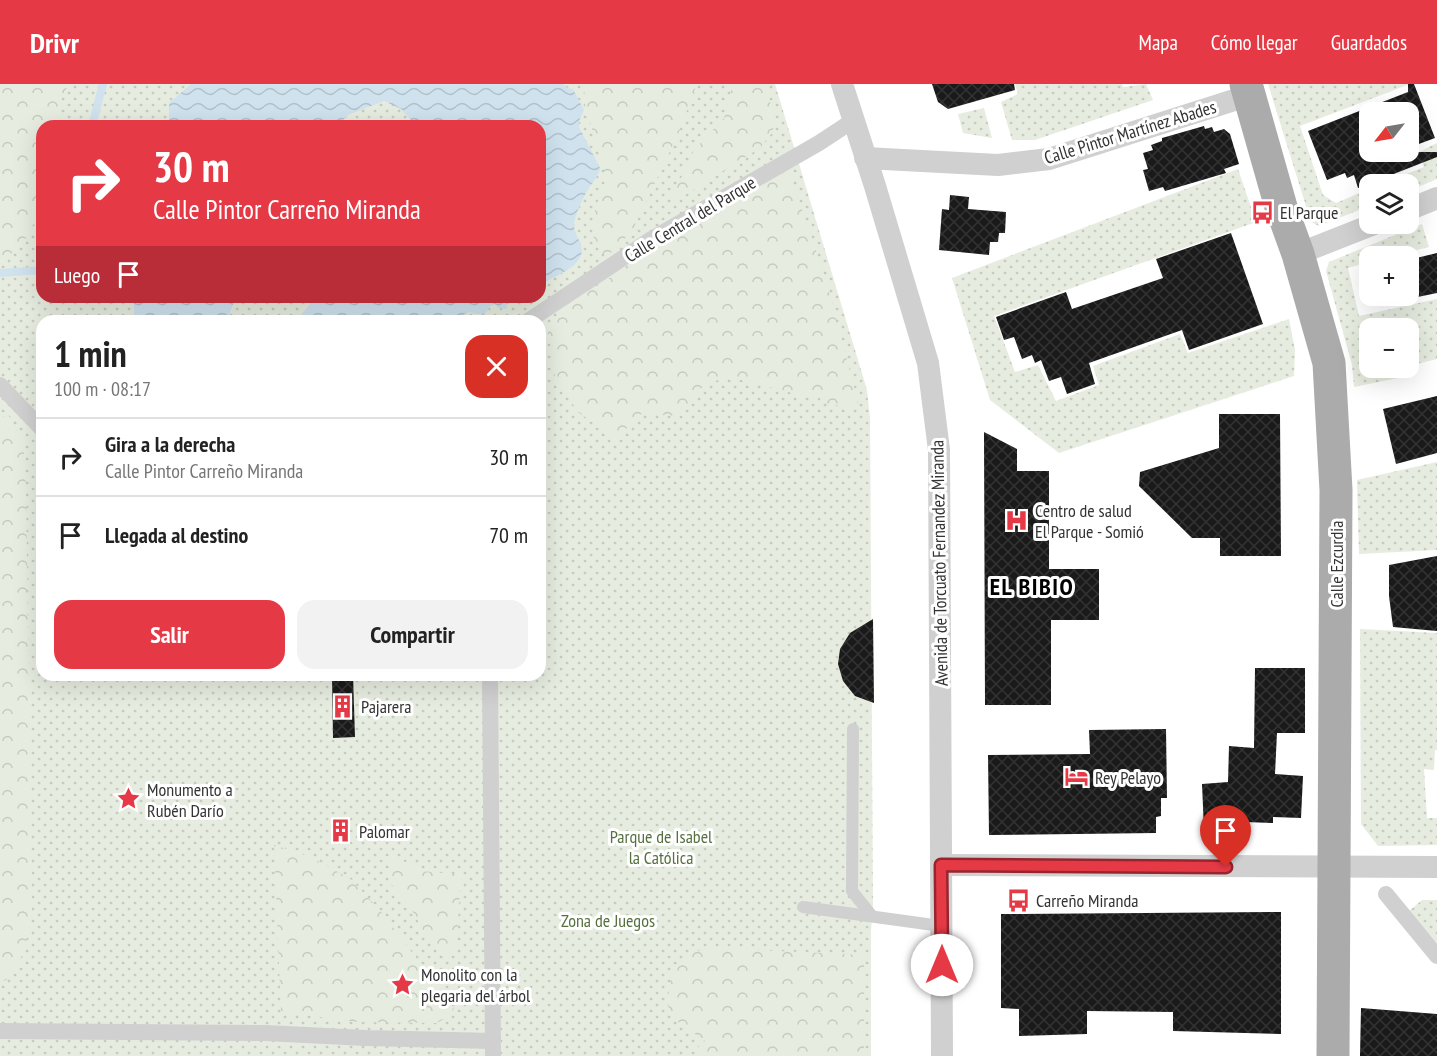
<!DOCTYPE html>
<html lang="es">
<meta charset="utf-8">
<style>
:root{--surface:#fff;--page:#f2f2f2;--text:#222;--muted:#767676;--line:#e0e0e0;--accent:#e63946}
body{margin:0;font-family:"PT Sans Narrow",sans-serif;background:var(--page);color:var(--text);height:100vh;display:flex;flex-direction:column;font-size:22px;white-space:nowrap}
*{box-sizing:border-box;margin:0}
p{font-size:20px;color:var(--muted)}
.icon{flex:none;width:33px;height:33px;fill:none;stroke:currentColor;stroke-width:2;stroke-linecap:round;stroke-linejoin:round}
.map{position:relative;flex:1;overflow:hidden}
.details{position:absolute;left:36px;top:231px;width:510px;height:366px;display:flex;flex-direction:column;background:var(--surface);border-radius:18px;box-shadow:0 6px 24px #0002}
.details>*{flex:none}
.banner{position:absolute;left:36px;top:36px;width:510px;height:183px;border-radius:18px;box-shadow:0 6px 24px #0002;background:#e63946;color:#fff;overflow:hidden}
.needle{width:39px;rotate:239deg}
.controls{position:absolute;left:1359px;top:18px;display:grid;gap:12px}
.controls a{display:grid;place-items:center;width:60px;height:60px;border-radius:12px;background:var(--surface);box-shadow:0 6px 24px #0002;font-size:30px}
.pin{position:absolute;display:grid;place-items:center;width:51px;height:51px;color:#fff;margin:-62px -26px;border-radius:50% 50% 50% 0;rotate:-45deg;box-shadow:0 0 6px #0007}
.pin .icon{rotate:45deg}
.me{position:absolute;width:66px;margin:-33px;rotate:0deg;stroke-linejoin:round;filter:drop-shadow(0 0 4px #0008)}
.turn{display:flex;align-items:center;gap:21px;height:126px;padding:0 18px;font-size:27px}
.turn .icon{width:78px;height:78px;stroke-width:2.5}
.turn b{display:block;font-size:42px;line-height:51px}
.then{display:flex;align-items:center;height:57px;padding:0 18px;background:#0003;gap:12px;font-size:22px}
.round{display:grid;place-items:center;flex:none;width:63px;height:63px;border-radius:18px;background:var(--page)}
.overview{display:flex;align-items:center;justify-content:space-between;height:102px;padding:0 18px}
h1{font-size:36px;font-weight:600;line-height:45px}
.action{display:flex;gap:12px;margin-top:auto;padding:12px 18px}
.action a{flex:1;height:69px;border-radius:18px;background:var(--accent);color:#fff;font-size:24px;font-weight:600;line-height:69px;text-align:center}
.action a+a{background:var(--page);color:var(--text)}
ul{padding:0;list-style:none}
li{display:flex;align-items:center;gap:18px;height:78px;padding:0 18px;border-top:2px solid var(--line)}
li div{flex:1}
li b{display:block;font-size:22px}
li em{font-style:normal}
header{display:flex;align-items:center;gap:36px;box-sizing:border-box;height:84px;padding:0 30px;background:var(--accent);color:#fff}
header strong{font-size:28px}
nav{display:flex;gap:33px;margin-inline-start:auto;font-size:21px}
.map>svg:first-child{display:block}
.grass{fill:url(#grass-dots);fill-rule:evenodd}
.forest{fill:url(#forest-crowns)}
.water{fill:url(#water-waves)}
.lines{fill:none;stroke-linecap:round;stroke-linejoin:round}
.stream{stroke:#cfe2ee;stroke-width:8}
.building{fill:url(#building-cross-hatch)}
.service{stroke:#d0d0d0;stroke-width:12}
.pedestrian{stroke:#d0d0d0;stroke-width:16}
.minor{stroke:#d0d0d0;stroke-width:22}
.primary{stroke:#ababab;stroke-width:33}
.route-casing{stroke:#96252e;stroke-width:15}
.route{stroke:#e63946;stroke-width:10}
.labels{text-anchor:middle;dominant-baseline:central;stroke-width:6;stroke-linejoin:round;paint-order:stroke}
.street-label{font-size:18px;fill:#333;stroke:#fff}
.poi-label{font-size:18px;fill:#333;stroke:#fff;text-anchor:start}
.park-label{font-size:18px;fill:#56703f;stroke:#fff}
.district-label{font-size:24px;font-weight:bold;letter-spacing:1.5px;fill:#000;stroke:#fff}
</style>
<header>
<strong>Drivr</strong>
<nav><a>Mapa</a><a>Cómo llegar</a><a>Guardados</a></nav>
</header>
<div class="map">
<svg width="1437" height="972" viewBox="0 0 1437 972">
<defs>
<pattern id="grass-dots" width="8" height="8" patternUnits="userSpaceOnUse" patternTransform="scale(1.5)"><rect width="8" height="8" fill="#e6ecdf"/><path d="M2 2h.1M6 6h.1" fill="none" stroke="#c6cbc0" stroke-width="1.8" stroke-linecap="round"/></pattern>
<pattern id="forest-crowns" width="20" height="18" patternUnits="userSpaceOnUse" patternTransform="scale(1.5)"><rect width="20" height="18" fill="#e6ecdf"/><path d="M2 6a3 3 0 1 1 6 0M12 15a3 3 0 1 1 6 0" fill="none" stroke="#c6cbc0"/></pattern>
<pattern id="water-waves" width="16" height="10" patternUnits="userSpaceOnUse" patternTransform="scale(1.5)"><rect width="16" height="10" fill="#cfe2ee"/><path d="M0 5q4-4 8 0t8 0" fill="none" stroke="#b2c2cd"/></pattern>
<pattern id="building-cross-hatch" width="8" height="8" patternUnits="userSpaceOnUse" patternTransform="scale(1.5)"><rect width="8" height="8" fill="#1a1a1a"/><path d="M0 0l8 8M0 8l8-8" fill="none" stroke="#333"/></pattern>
</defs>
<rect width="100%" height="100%" fill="#fff"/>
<g class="grass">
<path d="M0 0H775L867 306 870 334 873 822 871 846V972H0ZM42 42H540V213H42ZM42 237H540V591H42Z"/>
<path d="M1015 0H1122L1123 3 1146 0 1153 16 1035 56H1012L1001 18 1018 10Z"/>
<path d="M1268 0H1410L1300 42 1323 111 1336 119 1369 105V122L1319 142 1311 138Z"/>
<path d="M984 24 992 54 963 49 958 30Z"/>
<path d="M1437 59V95L1409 107 1408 100H1381L1424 83 1419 68Z"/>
<path d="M1238 85 1256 138 994 232 1015 288 1038 281 1056 317 1099 301 1093 282 1180 250 1188 269 1289 235 1295 266 1294 292 1059 369 990 316 952 194Z"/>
<path d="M1422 140 1429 163 1393 172H1370L1369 178 1348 184 1359 232 1437 215V275L1413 281 1412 291 1354 303 1352 281 1326 187 1329 178ZM1370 244H1408V284H1370Z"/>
<path d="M1437 378V466L1359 470 1357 396Z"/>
<path d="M1360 545 1437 549V666H1435L1434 686 1424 685 1427 734H1437V761L1378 762 1361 740Z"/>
<path d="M1422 816H1437V859L1409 827Z"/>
</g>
<g class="forest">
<path d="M0 0H69L62 13 57 42H42C42 82 48 132 19 163 13 169 6 173 0 178Z"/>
<path d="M584 0H697L679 48 633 145 614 167 605 172C582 152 596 119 607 96L585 21Z"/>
<path d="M733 0H764L776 36 772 49 760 64 677 116 673 111 694 66 724 34Z"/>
<path d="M777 89 787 90 791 93 827 199 858 318 856 323 830 321 816 312 796 310 726 292 700 305 682 332 641 330 616 355 578 328 555 294 549 247 560 225Z"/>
<path d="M9 332 23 355 26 405 32 827C28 845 22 896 0 898V333Z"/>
<path d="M274 761 311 773 352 796 383 830 454 924 451 931 437 939 357 938 281 928Z"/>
<path d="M392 770 420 787 454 790 461 793 456 866 448 873 432 862 409 821 392 801 389 779Z"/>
<path d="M715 864 864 871V972H696V965L705 957C696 950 677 939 671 931 667 924 668 914 669 907 673 875 685 867 715 864Z"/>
</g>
<g class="water">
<path d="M191 0H563L568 4 573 5 584 26 579 37V43L600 84C599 92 593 97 589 104 583 113 576 129 574 139 573 153 588 162 579 175 572 187 552 193 540 201V42H429V37L411 36 401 25 384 17 348 31 337 42H169V19Z"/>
<path d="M134 213H236L228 233 231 237H134Z"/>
<path d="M316 213H525L523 215 506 218 507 225 498 224 495 220 490 222C486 233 478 231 470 228L449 237H296Z"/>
</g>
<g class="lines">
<g class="stream">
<path d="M92 42 103 0"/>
<path d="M0 189 42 186"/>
</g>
</g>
<g class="building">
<path d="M932 0H1014L1015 6 948 25 938 18Z"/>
<path d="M1408 0H1414L1435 54 1408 64V28H1370V68H1437V73L1358 104 1354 91 1347 94 1345 89 1327 96 1308 47 1408 8Z"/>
<path d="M1204 42 1205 45 1212 43 1214 48 1224 45 1230 50 1239 80 1224 85 1226 89 1165 107 1163 103 1149 107 1143 86 1148 85 1143 69 1153 66 1151 61 1162 57V54Z"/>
<path d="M950 111 969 113 968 125 1006 128 1005 149H999L998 158H990L989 171 939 166 942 125 949 126Z"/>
<path d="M1231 149 1263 240 1189 266 1182 246 1089 279 1095 300 1067 310 1061 293 1049 297 1041 276 1035 279 1032 271 1022 275 1014 253 1004 256 996 233 1066 208 1072 225 1163 194 1156 175Z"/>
<path d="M1437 169V209L1408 215V176Z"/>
<path d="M1437 312V369L1396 380 1383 325Z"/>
<path d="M1219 330H1280L1281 472H1220V454H1192L1139 402 1140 388 1219 364Z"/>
<path d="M984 348 1017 365V387H1049V485H1099V536H1051V621H985Z"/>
<path d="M1437 472V547L1393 543 1389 512V481Z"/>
<path d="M873 535 874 619 855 612 843 597 838 580 840 565 850 549Z"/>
<path d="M1255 584H1305V649H1277L1275 690 1303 692 1301 734 1273 733V739L1245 738 1246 744 1204 746 1202 700 1228 698 1229 662 1254 664Z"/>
<path d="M332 591H353L355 653 333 654Z"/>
<path d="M1166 645 1167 714H1161V732L1156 733V749L989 751 988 671 1090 670 1089 646Z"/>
<path d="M1281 828V950L1173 947V928L1087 927V950L1019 952V925L1001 924V830Z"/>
<path d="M1361 924 1437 930V972H1360Z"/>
</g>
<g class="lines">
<g class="service">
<path d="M853 645 852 807 872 832"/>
<path d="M803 823 941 842"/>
</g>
<g class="pedestrian">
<path d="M528 237 650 156 819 59 854 36"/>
<path d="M0 301 42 345"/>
<path d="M490 591 493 972"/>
<path d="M1386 810 1437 872"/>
<path d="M0 947 266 949 366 954 493 957"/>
</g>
<g class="minor">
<path d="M842 0 875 102 928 279 939 366 942 972"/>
<path d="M865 74 998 81 1049 75 1250 11"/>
<path d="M1408 126 1437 114"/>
<path d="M1298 170 1374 140"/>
<path d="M941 781 1437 783"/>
</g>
<path class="primary" d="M1246 0 1281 123 1298 170 1329 279 1336 406 1333 972"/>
</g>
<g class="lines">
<defs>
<path id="route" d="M942 881 941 781 1226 783"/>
</defs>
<use href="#route" class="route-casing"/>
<use href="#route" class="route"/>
</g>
<defs>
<symbol id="bus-bare" viewBox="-9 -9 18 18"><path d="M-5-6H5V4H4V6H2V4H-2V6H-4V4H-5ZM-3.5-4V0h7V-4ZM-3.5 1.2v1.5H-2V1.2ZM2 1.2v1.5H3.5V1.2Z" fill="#e63946" stroke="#fff" stroke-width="2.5" paint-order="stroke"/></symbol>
<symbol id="hospital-bare" viewBox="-9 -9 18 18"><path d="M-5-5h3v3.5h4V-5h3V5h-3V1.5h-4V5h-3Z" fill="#e63946" stroke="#fff" stroke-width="2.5" paint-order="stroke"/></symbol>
<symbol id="building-bare" viewBox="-9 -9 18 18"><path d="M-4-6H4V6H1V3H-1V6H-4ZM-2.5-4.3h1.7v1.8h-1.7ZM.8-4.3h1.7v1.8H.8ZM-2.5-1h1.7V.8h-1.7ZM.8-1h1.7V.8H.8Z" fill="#e63946" stroke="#fff" stroke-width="2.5" paint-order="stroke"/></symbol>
<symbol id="hotel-bare" viewBox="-9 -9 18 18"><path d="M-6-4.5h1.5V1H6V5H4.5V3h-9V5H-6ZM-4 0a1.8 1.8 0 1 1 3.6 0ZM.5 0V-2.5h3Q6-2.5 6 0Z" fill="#e63946" stroke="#fff" stroke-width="2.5" paint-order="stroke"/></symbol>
<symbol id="sight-bare" viewBox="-9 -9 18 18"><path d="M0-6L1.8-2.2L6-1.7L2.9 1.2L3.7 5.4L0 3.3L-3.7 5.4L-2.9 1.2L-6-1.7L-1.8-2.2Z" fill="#e63946" stroke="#fff" stroke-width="2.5" paint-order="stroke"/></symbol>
</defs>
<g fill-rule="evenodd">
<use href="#bus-bare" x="1246" y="112" width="33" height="33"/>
<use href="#hospital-bare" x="1000" y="420" width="33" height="33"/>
<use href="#building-bare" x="326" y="606" width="33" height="33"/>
<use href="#hotel-bare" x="1060" y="676" width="33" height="33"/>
<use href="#sight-bare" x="112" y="698" width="33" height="33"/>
<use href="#building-bare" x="324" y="730" width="33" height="33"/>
<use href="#bus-bare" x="1002" y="800" width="33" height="33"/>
<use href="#sight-bare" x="386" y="884" width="33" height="33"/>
</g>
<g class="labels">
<g class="street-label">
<text transform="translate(1130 48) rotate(-17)">Calle Pintor Martínez Abades</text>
<text transform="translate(690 135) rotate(-31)">Calle Central del Parque</text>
<text transform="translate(939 479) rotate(-91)">Avenida de Torcuato Fernandez Miranda</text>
<text transform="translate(1336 480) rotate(-90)">Calle Ezcurdia</text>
</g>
<g class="poi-label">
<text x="1280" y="128">El Parque</text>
<text x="1035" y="426">Centro de salud<tspan x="1035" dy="21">El Parque - Somió</tspan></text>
<text x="361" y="622">Pajarera</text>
<text x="1095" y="693">Rey Pelayo</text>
<text x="147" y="705">Monumento a<tspan x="147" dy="21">Rubén Darío</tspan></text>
<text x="359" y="747">Palomar</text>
<text x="1036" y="816">Carreño Miranda</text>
<text x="421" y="890">Monolito con la<tspan x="421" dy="21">plegaria del árbol</tspan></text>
</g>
<g class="park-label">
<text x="661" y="752">Parque de Isabel<tspan x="661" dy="21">la Católica</tspan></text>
<text x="608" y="836">Zona de Juegos</text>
</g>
<g class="district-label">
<text x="1032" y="502">EL BIBIO</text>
</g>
</g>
</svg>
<div class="controls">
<a><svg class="needle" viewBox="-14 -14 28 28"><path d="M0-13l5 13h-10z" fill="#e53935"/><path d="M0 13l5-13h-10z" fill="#767676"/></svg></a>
<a><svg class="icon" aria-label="layers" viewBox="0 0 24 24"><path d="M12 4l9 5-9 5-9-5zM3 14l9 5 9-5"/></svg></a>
<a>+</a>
<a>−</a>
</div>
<div class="pin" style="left:1226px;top:783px;background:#d93025"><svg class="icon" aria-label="arrive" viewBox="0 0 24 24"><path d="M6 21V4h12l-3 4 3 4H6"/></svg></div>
<svg class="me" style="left:942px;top:881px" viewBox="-20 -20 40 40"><circle r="19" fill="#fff"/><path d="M0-13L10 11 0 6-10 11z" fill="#e63946"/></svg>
<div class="banner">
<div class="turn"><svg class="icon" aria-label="right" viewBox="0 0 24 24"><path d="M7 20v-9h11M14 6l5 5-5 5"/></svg><div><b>30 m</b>Calle Pintor Carreño Miranda</div></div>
<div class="then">Luego<svg class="icon" aria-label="arrive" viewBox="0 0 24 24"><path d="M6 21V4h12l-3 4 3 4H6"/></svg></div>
</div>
<section class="details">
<div class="overview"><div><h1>1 min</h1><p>100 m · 08:17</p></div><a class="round" style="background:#d93025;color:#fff"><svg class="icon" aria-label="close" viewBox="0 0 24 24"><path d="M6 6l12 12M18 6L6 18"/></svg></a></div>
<ul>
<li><svg class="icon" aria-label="right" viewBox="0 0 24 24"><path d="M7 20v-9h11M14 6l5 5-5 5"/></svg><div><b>Gira a la derecha</b><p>Calle Pintor Carreño Miranda</p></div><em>30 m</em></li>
<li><svg class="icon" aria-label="arrive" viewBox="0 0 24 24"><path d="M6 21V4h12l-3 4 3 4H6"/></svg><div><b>Llegada al destino</b></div><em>70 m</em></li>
</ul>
<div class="action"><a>Salir</a><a>Compartir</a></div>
</section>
</div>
